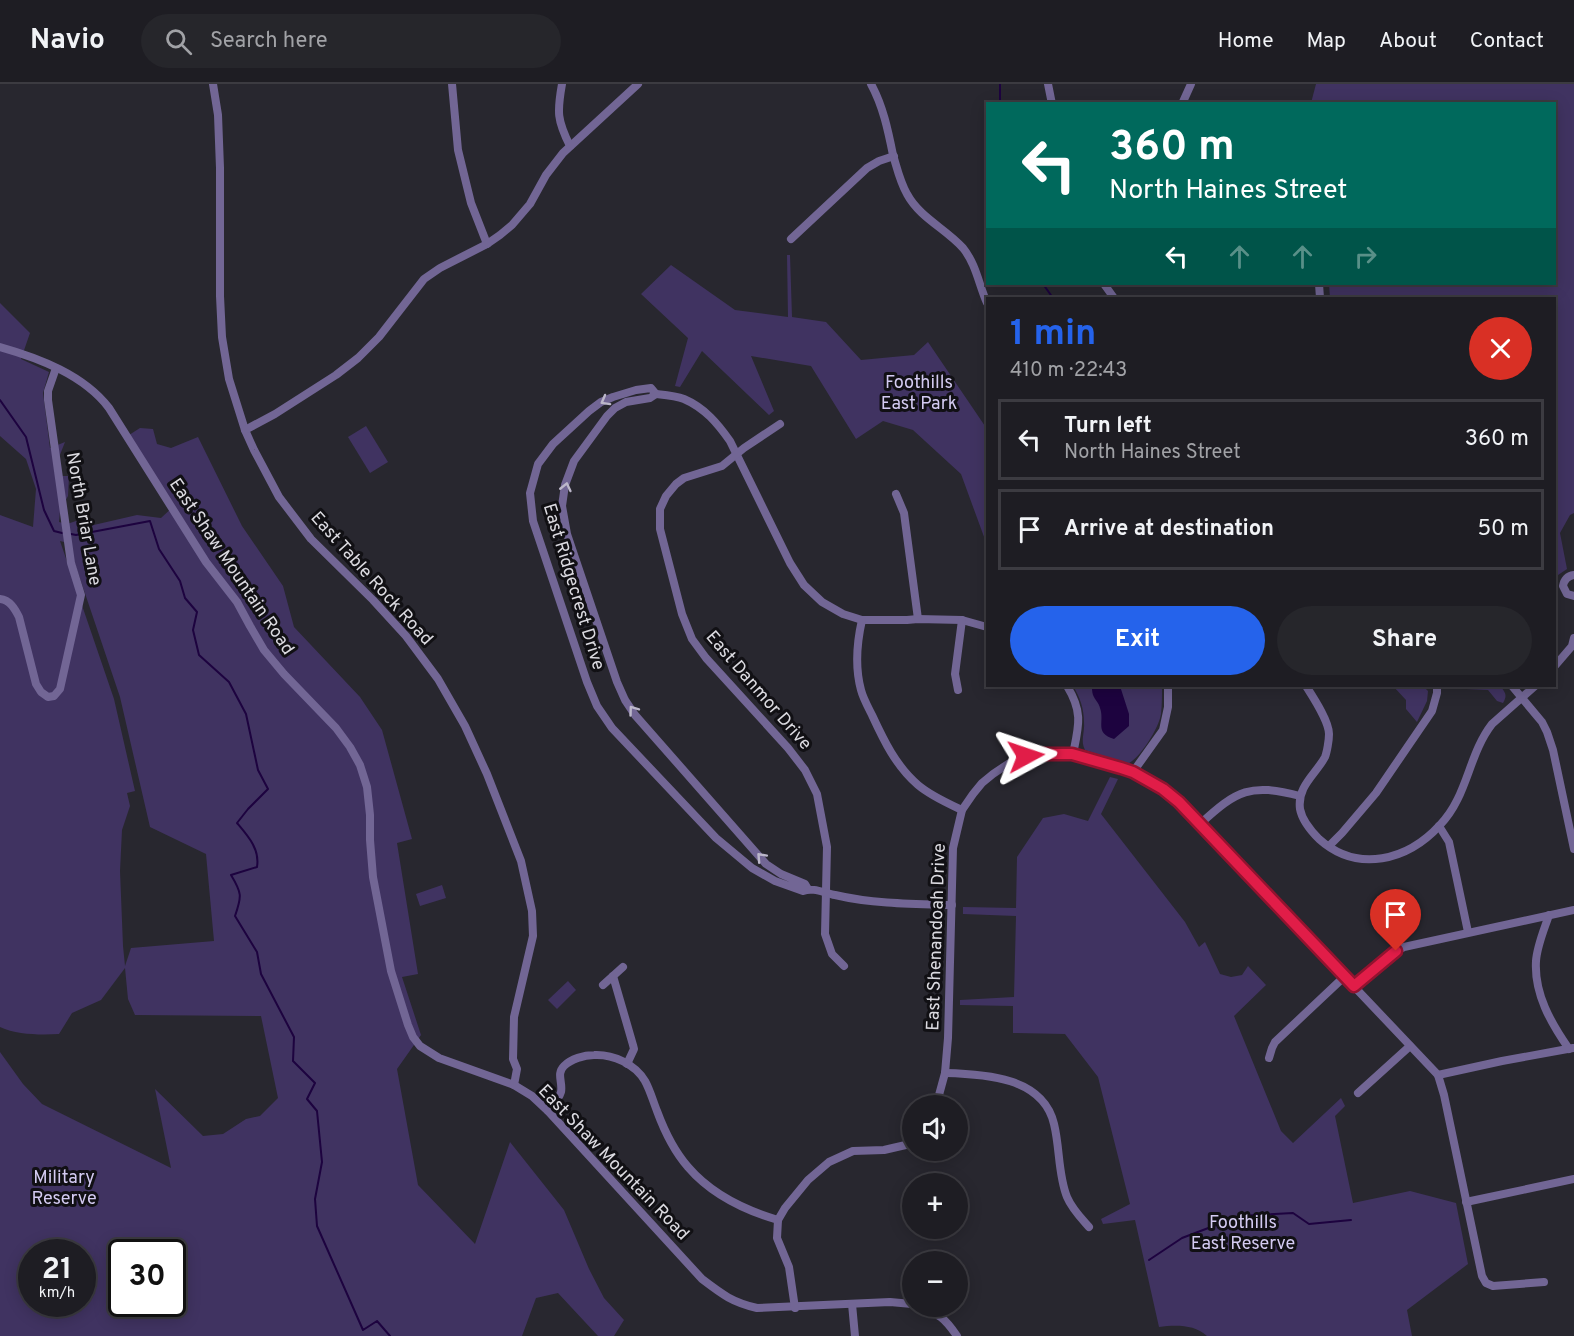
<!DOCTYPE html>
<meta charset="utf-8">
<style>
:root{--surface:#1e1d23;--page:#26262b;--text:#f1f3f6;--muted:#a1a2a6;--line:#3c3b41;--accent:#2563eb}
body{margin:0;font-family:Overpass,sans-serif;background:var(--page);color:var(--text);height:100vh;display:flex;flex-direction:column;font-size:22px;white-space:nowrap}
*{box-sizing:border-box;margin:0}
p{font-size:20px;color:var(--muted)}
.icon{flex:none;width:33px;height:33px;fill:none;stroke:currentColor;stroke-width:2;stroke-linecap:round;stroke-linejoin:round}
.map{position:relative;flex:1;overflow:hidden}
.sheet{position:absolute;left:986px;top:213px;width:570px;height:390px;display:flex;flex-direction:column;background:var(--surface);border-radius:0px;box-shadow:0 3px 15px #0003,0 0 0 2px var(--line)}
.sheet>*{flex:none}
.hud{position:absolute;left:986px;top:18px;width:570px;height:183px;border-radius:0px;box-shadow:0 3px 15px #0003,0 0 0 2px var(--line);background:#00695c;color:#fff;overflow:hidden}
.controls{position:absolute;left:902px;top:1011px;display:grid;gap:12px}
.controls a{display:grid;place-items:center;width:66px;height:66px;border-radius:50%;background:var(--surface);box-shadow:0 3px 15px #0003,0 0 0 2px var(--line);font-size:30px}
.speed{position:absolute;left:18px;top:1155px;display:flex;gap:12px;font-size:30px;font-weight:700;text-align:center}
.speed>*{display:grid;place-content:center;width:78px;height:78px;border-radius:50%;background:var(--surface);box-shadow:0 3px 15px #0003,0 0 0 2px var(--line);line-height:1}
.speed small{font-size:15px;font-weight:400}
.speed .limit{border:3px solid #111;border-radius:9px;background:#fff;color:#111}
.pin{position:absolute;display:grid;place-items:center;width:51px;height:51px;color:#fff;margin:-62px -26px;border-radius:50% 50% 50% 0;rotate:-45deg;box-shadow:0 0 6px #0007}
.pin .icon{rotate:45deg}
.me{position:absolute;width:66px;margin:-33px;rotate:85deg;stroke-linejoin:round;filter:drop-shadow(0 0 4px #0008)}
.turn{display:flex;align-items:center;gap:21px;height:126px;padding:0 24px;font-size:27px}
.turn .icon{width:78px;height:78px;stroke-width:2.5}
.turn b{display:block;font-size:42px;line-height:51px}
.lanes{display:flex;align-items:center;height:57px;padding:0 24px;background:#0003;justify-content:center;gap:30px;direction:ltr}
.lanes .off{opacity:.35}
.round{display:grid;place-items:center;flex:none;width:63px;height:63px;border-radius:32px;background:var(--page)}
.headline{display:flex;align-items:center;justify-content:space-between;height:102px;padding:0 24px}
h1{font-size:36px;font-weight:700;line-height:45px;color:var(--accent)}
.action{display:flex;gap:12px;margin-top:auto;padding:12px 24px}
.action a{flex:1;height:69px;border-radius:36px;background:var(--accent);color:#fff;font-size:24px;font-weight:700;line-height:69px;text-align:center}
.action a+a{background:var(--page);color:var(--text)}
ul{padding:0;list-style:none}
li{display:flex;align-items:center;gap:18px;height:81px;margin:0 12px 9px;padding:0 12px;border:3px solid var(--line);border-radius:0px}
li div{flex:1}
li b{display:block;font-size:22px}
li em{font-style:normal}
header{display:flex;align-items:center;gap:36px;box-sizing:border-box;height:84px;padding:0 30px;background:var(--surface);border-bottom:2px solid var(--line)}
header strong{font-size:28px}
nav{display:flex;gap:33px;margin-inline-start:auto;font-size:21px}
.search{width:420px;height:54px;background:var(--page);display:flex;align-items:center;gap:15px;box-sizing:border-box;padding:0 21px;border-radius:33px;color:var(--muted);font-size:22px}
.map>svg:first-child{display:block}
.green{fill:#403361;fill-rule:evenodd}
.water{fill:#1d033f}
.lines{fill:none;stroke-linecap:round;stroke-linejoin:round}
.stream{stroke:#1d033f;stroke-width:2}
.minor{stroke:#726695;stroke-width:8}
.oneway{stroke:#bcb7ca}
.route-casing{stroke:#92132f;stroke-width:15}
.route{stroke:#e11d48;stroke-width:10}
.labels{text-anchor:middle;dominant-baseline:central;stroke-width:6;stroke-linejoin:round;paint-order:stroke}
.park-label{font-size:18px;fill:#d4cbf2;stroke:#111014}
.street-label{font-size:18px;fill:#dbdae0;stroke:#111014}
</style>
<header>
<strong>Navio</strong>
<div class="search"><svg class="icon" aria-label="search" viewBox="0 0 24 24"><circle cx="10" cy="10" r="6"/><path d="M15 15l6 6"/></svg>Search here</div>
<nav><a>Home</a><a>Map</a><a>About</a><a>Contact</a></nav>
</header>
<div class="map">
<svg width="1574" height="1252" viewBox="0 0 1574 1252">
<rect width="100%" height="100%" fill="#28272f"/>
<g class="green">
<path d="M1316 0H1574V429L1570 431 1560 449 1567 485 1558 491 1554 487 1558 477 1554 458V214H1330L1329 200H1554V20L1311 19Z"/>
<path d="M787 171H790L792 233 826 238 861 276 914 271 928 258 987 345V461L961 390 913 346 883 337 856 355 811 282 751 272 774 327 769 331 702 267 680 303 675 302 688 254 641 210 671 181 735 226 788 233Z"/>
<path d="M0 219 30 249 21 275 49 288 43 309 50 364 65 358 54 386 56 392H69L68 412 60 427 59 438 67 440 76 437 85 443 137 431 161 434 174 422 129 351 140 344 153 345 157 360 171 364 198 353 242 442 283 502 294 543 360 613 382 646 412 755 397 759 418 890 402 893 421 951 397 985 418 1101 475 1160 510 1058 564 1126 589 1185 604 1214 624 1236 614 1252H598L558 1209 536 1214 522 1252H0V968L23 1000 42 1020 171 1084 155 1005 203 1052 223 1050 246 1035 260 1032 278 1014 261 932 135 931 128 915 125 884 101 916 72 929 59 950C41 951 17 951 0 943V431L33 443 36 405 26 375 0 352ZM60 457 68 459 120 613 150 743 206 770 214 857 131 864 125 882 123 862 120 787 122 746 130 722 127 709 135 707 114 615ZM32 1168H82V1220H32ZM122 1168H172V1220H122Z"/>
<path d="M366 342 388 378 370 389 348 353Z"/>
<path d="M1073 602H1162C1162 611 1162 621 1161 630 1159 644 1139 676 1127 680L1085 666C1080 657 1085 648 1084 638 1084 625 1080 613 1073 602Z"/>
<path d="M1393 602H1423L1428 607 1427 617 1417 638 1406 625V616Z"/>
<path d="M1445 602H1500C1505 608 1508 611 1503 619L1497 617 1488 606 1444 604Z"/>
<path d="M1110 693 1118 695 1101 730 1185 838 1199 863 1205 858 1220 890 1231 893 1242 891 1248 882 1266 901 1234 932 1281 1047 1293 1059 1341 1014 1345 1022 1335 1032 1353 1119 1410 1107 1456 1119 1468 1180 1407 1226 1412 1252H1207C1194 1240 1175 1241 1159 1243L1135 1136 1103 1140 1101 1135 1130 1120 1098 993 1065 950 1013 949V922L960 921V916L1014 913 1016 832 963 830V823L1016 824 1017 773 1043 734 1064 730 1088 737Z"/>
<path d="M442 801 446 814 420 822 416 810Z"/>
<path d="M568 897 576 906 557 925 548 916Z"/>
</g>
<path class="water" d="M1092 602H1120L1129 630V642L1114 655C1094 649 1105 638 1100 624 1099 619 1095 616 1093 611 1092 608 1092 605 1092 602Z"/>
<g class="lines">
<g class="stream">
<path d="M1000 0V20"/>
<path d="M1043 200 1053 214"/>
<path d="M0 316 26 353 44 426 54 447 62 449"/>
<path d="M71 450 76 451 150 437 159 465 180 497 185 514 197 528 193 546 199 571 229 598 246 630 258 686 268 705 248 725 237 739C248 752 260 765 257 783L231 791C242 809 242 812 235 832L257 868 261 890 294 953 293 977 315 999 307 1015 317 1027 322 1078 315 1115 317 1142 363 1246 377 1237 390 1252"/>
<path d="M1149 1176 1182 1154 1240 1132 1293 1129 1309 1140 1351 1136"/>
</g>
<g class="minor">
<path d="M213 0 218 31 220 84V212L222 253 229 295 245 346 254 366 279 413 311 455 373 516 406 552 438 595 465 642 487 690 521 777 532 827 533 852 514 933 513 975 517 985 514 1001"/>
<path d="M452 0 458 66 471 119 487 160"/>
<path d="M562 0C557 28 557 36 570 62"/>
<path d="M871 0C883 22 888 46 893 71 897 84 900 98 907 110 920 134 945 144 963 164 976 180 979 201 987 219"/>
<path d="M1048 0 1052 20"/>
<path d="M1182 20 1191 0"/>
<path d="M791 155 867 84 879 77 894 72"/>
<path d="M1104 200 1114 214"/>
<path d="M1319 200 1320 214"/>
<path d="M0 263C39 274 84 291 109 324L206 478 237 518 250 542 264 566 284 590 336 644 350 663 360 681 367 703 370 731V756L373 793 391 887 408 941 413 953 420 962 439 974 514 1001 532 1012 548 1027 702 1195C723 1211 732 1218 757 1224L890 1218 912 1220"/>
<path d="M656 310C665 311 676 312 684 315 705 324 718 340 730 357L790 479 804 501 822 518 843 530 862 536H907L918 535 962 536 987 543"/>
<path d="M780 340 744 364 722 382 684 394 676 400 666 412 660 425V445L682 530 692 555 706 574 788 664 805 686 817 710 827 763 825 850 832 870 844 882"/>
<path d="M245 346 275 330 336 291 358 274 379 253 424 195 440 184 487 160 500 151 512 141 530 120 546 91 563 69 638 0"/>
<path d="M896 410 904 429 918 535"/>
<path d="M1574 491C1567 492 1564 496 1563 502L1567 510 1574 512"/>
<path d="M0 515C10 516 15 525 19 533L36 600 41 608 48 613 54 612 60 605 81 511 71 479 48 316V307L56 284"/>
<path d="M862 536C857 558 855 584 861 606 863 614 868 623 872 631 884 657 896 682 918 701 931 712 947 719 962 726"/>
<path d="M1554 583 1572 562 1574 554"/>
<path d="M1067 602C1083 628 1079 641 1073 670"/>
<path d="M1306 602C1313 613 1329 637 1329 650 1329 656 1327 668 1325 673 1316 690 1297 702 1300 725 1302 736 1311 747 1319 755 1358 790 1408 776 1440 741 1468 712 1468 671 1492 640L1535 602"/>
<path d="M1512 602 1542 638 1547 648 1553 666 1574 765"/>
<path d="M958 606 955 590 962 536"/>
<path d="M1133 688 1163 646 1168 623V602"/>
<path d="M1200 740C1237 706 1250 699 1300 712"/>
<path d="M1439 742 1449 758 1468 848"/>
<path d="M1329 762 1342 749 1376 709 1432 627 1437 609V602"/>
<path d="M808 805 805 800 781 790 766 780 635 631 625 616 617 598 567 450 562 422 565 401 574 377 607 332 615 324 626 318 650 314 656 310 651 304 636 306 613 313 601 318 589 327 553 360 538 380 530 409 533 437 587 598 597 622 612 644 716 754 752 784 775 797 803 807C813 803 824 809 835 811 873 820 913 820 952 821"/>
<path d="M1549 831C1544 846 1537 862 1536 877 1534 910 1551 939 1569 965"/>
<path d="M613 892 633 961 634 965 627 980"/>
<path d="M603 901 623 883"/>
<path d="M1354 902 1388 872 1404 863 1574 826"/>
<path d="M1269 974 1272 964 1275 958 1344 893"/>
<path d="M945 989C985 990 1043 993 1054 1040 1060 1064 1058 1091 1067 1113 1072 1125 1081 1134 1089 1143"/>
<path d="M1438 991 1502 977 1573 964"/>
<path d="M1358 1009 1410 962"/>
<path d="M936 1022 945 989 948 954 953 764 962 726 973 710 982 699 993 690 1008 680 1026 672 1043 670H1073L1133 688 1163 705 1179 718 1438 991 1444 1011 1482 1192 1486 1199 1493 1202 1544 1198"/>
<path d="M548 1027C553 1021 559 1015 561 1008 563 998 556 990 564 982 571 975 584 971 594 971 613 970 635 980 645 997 650 1006 653 1017 657 1027 664 1046 674 1067 688 1083 712 1111 744 1126 778 1136"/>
<path d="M1466 1118 1574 1095"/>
<path d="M852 1220 855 1252"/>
<path d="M919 1222C940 1231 944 1233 957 1252"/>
<path d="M795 1224 789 1183 777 1154 778 1136 785 1124 808 1096 829 1078 853 1067 884 1066 910 1060 912 1058"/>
</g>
</g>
<defs><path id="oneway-chevron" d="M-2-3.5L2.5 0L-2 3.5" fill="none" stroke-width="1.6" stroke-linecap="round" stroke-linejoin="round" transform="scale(1.5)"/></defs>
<g class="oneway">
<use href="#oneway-chevron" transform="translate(605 317) rotate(151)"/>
<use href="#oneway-chevron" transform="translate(566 403) rotate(-77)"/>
<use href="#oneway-chevron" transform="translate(633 626) rotate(-126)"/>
<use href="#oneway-chevron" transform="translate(761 773) rotate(-133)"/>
</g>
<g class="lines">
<defs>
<path id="route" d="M1026 672 1043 670H1072L1121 684 1133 688 1163 705 1179 718 1354 902 1396 867"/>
</defs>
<use href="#route" class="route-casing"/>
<use href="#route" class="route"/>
</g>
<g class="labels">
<g class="park-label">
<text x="919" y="299">Foothills<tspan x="919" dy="21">East Park</tspan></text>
<text x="64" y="1094">Military<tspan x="64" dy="21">Reserve</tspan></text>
<text x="1243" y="1139">Foothills<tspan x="1243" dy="21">East Reserve</tspan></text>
</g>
<g class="street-label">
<text transform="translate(83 435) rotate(80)">North Briar Lane</text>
<text transform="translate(231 483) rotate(56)">East Shaw Mountain Road</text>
<text transform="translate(371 495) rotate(48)">East Table Rock Road</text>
<text transform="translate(573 503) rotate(73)">East Ridgecrest Drive</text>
<text transform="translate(758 607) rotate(49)">East Danmor Drive</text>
<text transform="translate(937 853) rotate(-88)">East Shenandoah Drive</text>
<text transform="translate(613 1079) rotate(46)">East Shaw Mountain Road</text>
</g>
</g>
</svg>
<div class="controls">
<a><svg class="icon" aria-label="sound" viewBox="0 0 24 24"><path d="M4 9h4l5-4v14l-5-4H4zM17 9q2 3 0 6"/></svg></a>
<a>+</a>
<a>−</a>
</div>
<div class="speed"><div>21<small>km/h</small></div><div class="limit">30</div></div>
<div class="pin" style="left:1396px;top:867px;background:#d93025"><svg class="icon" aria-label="arrive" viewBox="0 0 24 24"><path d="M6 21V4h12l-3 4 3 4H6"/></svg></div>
<svg class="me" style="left:1026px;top:672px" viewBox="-20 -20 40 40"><path d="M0-17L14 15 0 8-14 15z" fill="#e11d48" stroke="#fff" stroke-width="4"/></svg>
<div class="hud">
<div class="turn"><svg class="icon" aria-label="left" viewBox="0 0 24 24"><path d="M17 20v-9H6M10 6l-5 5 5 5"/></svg><div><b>360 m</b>North Haines Street</div></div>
<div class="lanes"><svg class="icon" aria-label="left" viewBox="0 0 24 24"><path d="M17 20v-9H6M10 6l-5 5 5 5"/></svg><svg class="icon off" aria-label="ahead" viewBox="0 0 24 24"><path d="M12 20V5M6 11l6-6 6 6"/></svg><svg class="icon off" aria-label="ahead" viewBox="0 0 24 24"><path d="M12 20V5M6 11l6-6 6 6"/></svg><svg class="icon off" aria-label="right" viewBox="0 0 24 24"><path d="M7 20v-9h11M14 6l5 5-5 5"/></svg></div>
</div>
<section class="sheet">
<div class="headline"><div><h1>1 min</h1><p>410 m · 22:43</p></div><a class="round" style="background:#d93025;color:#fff"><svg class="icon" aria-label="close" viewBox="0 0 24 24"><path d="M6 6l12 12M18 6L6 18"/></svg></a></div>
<ul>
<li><svg class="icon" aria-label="left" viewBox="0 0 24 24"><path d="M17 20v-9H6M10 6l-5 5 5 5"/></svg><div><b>Turn left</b><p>North Haines Street</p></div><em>360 m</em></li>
<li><svg class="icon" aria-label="arrive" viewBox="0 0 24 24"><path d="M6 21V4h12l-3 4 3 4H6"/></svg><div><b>Arrive at destination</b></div><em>50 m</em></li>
</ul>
<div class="action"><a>Exit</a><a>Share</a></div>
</section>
</div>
